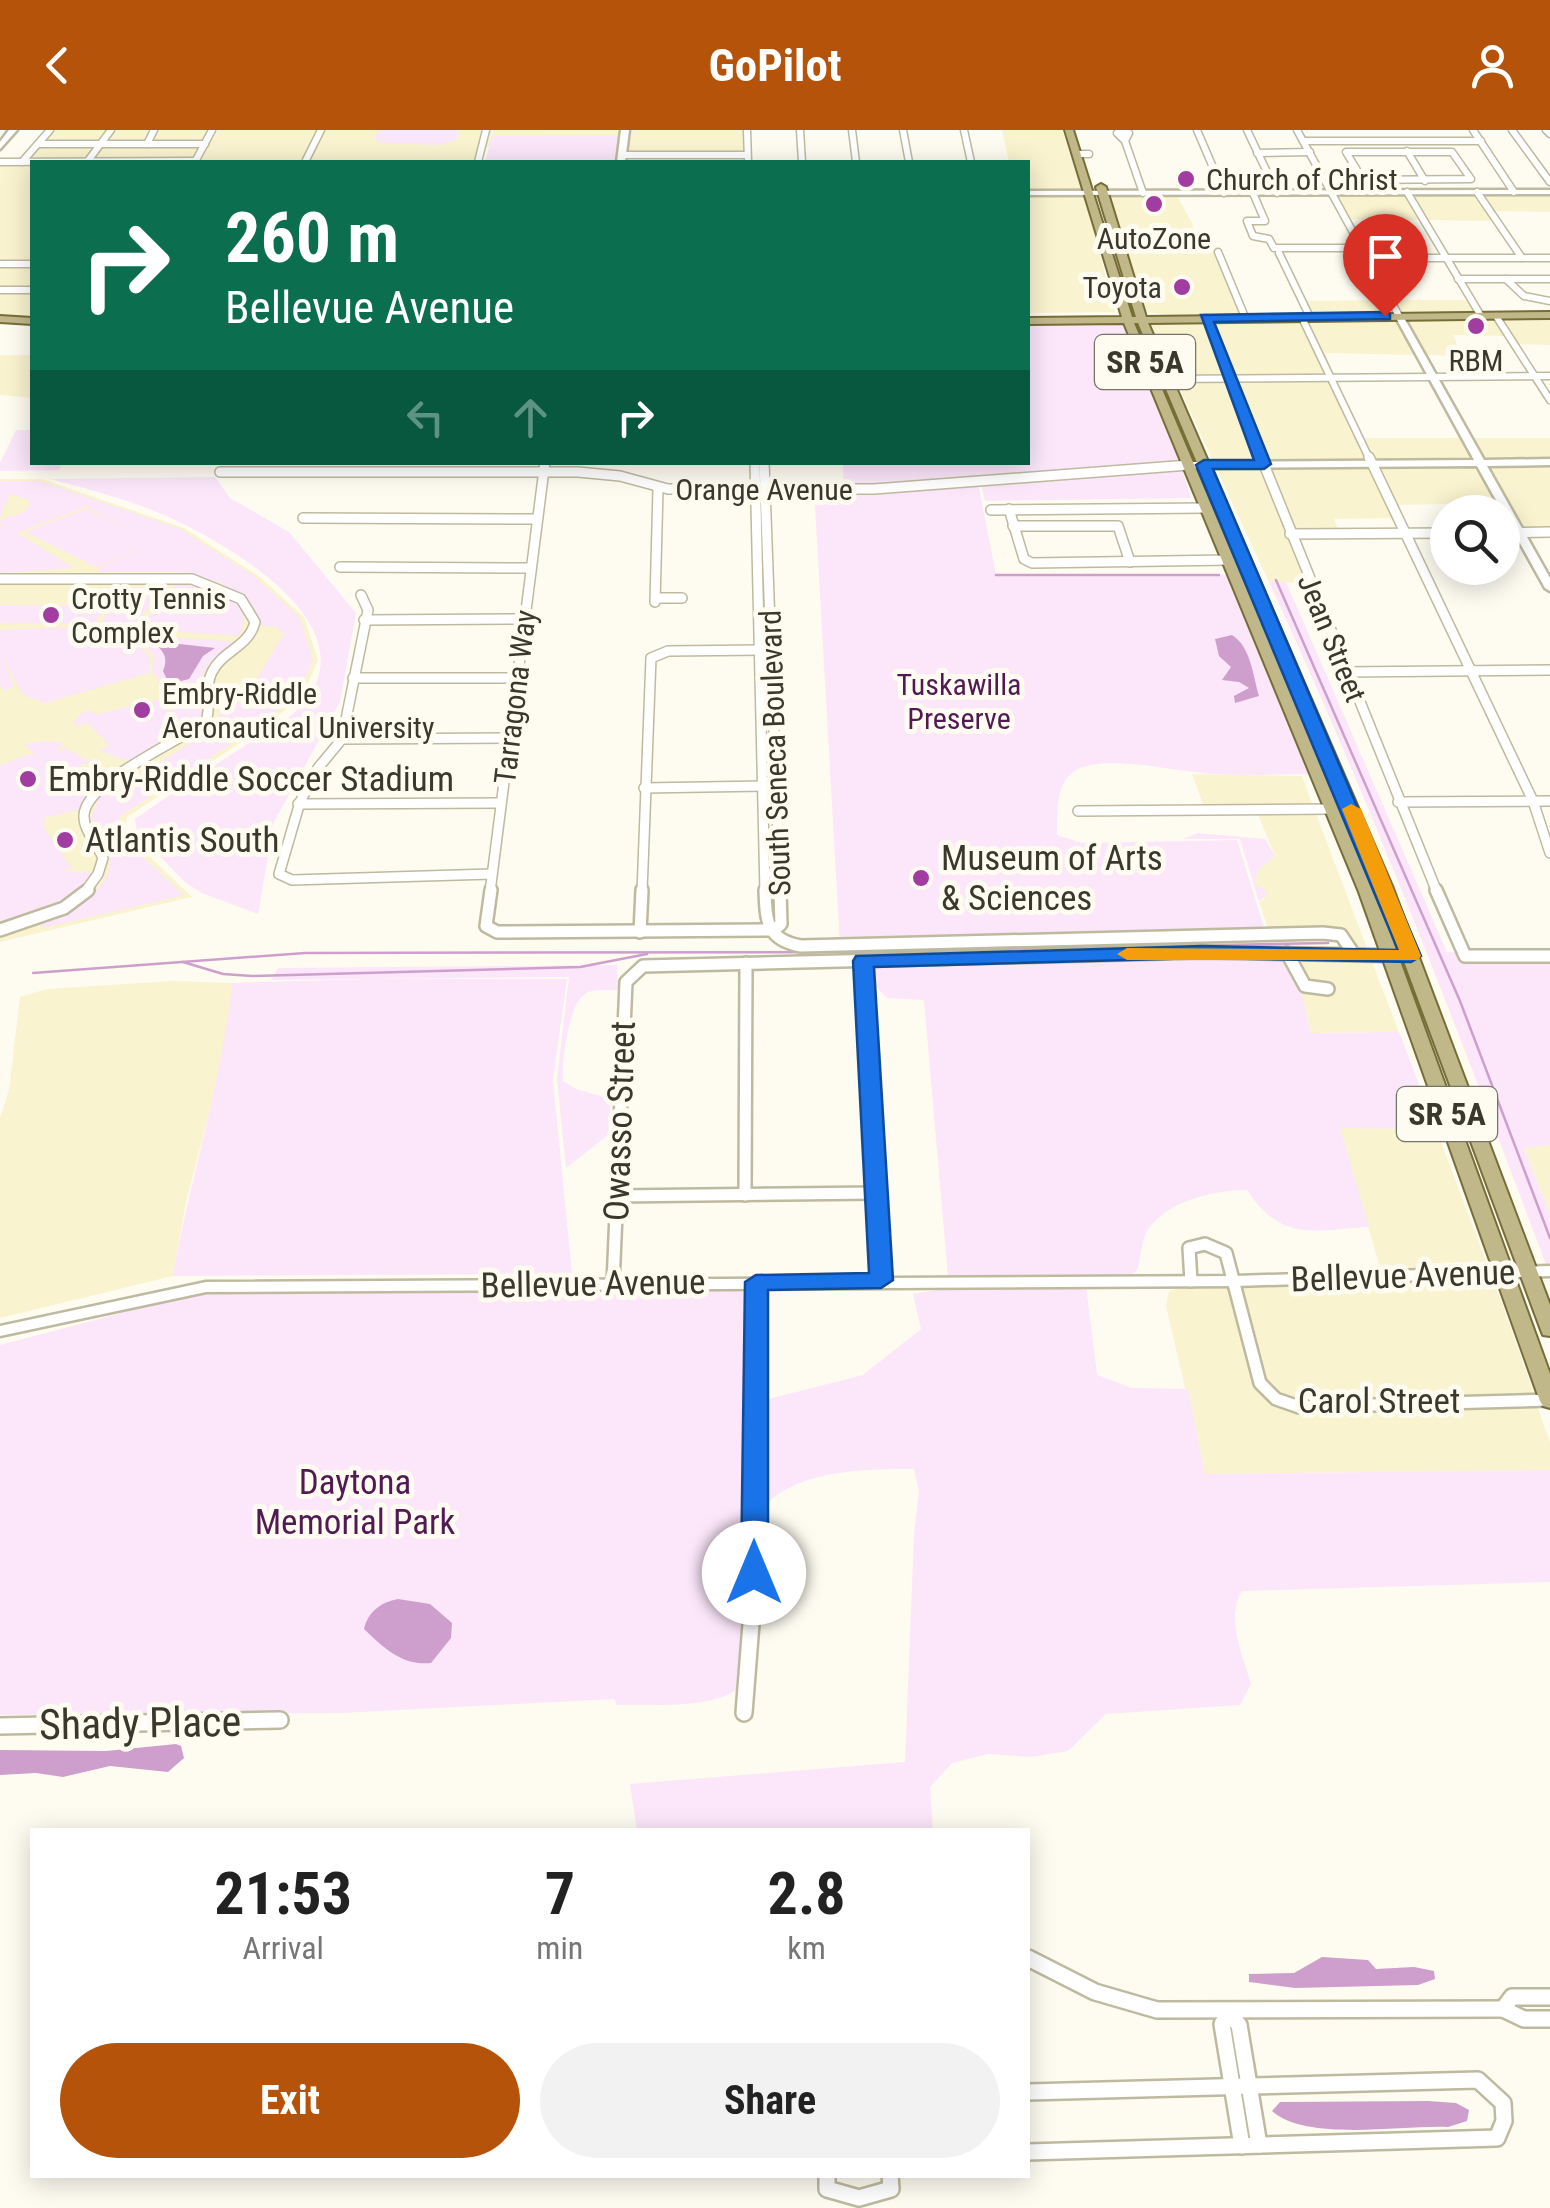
<!DOCTYPE html>
<style>
:root{--surface:#fff;--page:#f2f2f2;--text:#222;--muted:#767676;--accent:#b45309}
body{margin:0;font-family:"Roboto Condensed",sans-serif;background:var(--page);color:var(--text);height:100vh;display:flex;flex-direction:column;font-size:38px;white-space:nowrap}
*{box-sizing:border-box;margin:0}
p{font-size:32px;color:var(--muted)}
.icon{flex:none;width:55px;height:55px;fill:none;stroke:currentColor;stroke-width:2;stroke-linecap:round;stroke-linejoin:round}
.map{position:relative;flex:1;overflow:hidden}
.drawer{position:absolute;left:30px;top:1698px;width:1000px;height:350px;display:flex;flex-direction:column;background:var(--surface);border-radius:0px;box-shadow:0 5px 25px #0003}
.drawer>*{flex:none}
.hud{position:absolute;left:30px;top:30px;width:1000px;height:305px;border-radius:0px;box-shadow:0 5px 25px #0003;background:#0b6e4f;color:#fff;overflow:hidden}
.tools{position:absolute;left:1430px;top:365px;display:grid;gap:20px}
.tools a{display:grid;place-items:center;width:90px;height:90px;border-radius:50%;background:var(--surface);box-shadow:0 5px 25px #0003;font-size:50px}
.pin{position:absolute;display:grid;place-items:center;width:85px;height:85px;color:#fff;margin:-102px -42px;border-radius:50% 50% 50% 0;rotate:-45deg;box-shadow:0 0 10px #0007}
.pin .icon{rotate:45deg}
.me{position:absolute;width:110px;margin:-55px;rotate:0deg;stroke-linejoin:round;filter:drop-shadow(0 0 8px #0008)}
.turn{display:flex;align-items:center;gap:35px;height:210px;padding:0 30px;font-size:45px}
.turn .icon{width:130px;height:130px;stroke-width:2.5}
.turn b{display:block;font-size:70px;line-height:85px}
.lanes{display:flex;align-items:center;height:95px;padding:0 30px;background:#0003;justify-content:center;gap:50px;direction:ltr}
.lanes .off{opacity:.35}
.eta{display:flex;justify-content:space-evenly;align-items:center;height:170px;text-align:center}
.eta b{font-size:60px;font-weight:700;line-height:70px}
.primary-button{display:flex;gap:20px;margin-top:auto;padding:20px 30px}
.primary-button a{flex:1;height:115px;border-radius:60px;background:var(--accent);color:#fff;font-size:40px;font-weight:700;line-height:115px;text-align:center}
.primary-button a+a{background:var(--page);color:var(--text)}
header{display:flex;justify-content:space-between;align-items:center;height:130px;padding:0 30px;background:var(--accent);color:#fff;font-size:45px;font-weight:700}
.map>svg:first-child{display:block}
.built{fill:#f9f3cf}
.green{fill:#fbe6fa}
.water{fill:#ce9fcc}
.lines{fill:none;stroke-linecap:round;stroke-linejoin:round}
.stream{stroke:#ce9fcc;stroke-width:2.5}
.street-far3-casing{stroke:#beba9f;stroke-width:9}
.street-far2-casing{stroke:#beba9f;stroke-width:12}
.street-far1-casing{stroke:#beba9f;stroke-width:16}
.street-casing{stroke:#beba9f;stroke-width:20}
.secondary-casing{stroke:#beba9f;stroke-width:5}
.primary-casing{stroke:#766d37;stroke-width:4}
.street-far3{stroke:#fff;stroke-width:6}
.street-far2{stroke:#fff;stroke-width:9}
.street-far1{stroke:#fff;stroke-width:11}
.street{stroke:#fff;stroke-width:15}
.secondary{fill:#fff;fill-rule:evenodd}
.primary{fill:#c1b88a;fill-rule:evenodd}
.route{fill:#1a73e8;stroke:#114b97;stroke-width:2.5}
.slow{fill:#f59e0b}
.poi-dot{fill:#a13ca1;stroke:#fefcf1;stroke-width:4}
.labels{text-anchor:middle;dominant-baseline:central;stroke-width:10;stroke-linejoin:round;paint-order:stroke}
.far-poi-label{font-size:30px;fill:#3a382d;stroke:#fefcf1;text-anchor:start}
.far-street-label{font-size:30px;fill:#3a382d;stroke:#fefcf1}
.far-park-label{font-size:30px;fill:#521a52;stroke:#fefcf1}
.shield{fill:#fefcf1;stroke:#757368;stroke-width:2.5}
.shield-label{font-size:32px;font-weight:bold;fill:#3a382d}
.poi-label{font-size:35px;fill:#3a382d;stroke:#fefcf1;text-anchor:start}
.street-label{font-size:35px;fill:#3a382d;stroke:#fefcf1}
.park-label{font-size:35px;fill:#521a52;stroke:#fefcf1}
.near-street-label{font-size:42px;fill:#3a382d;stroke:#fefcf1}
</style>
<header><svg class="icon" aria-label="back" viewBox="0 0 24 24"><path d="M15 5l-7 7 7 7"/></svg>GoPilot<svg class="icon" aria-label="person" viewBox="0 0 24 24"><circle cx="12" cy="8" r="4"/><path d="M4 21q1-7 8-7t8 7"/></svg></header>
<div class="map">
<svg width="1550" height="2078" viewBox="0 0 1550 2078">
<rect width="100%" height="100%" fill="#fefcf1"/>
<g class="built">
<path d="M53 0H209L192 32H32V188H0V34H24Z"/>
<path d="M215 0H744L745 24 566 27 565 18 479 17 474 32H199Z"/>
<path d="M1002 0H1062L1083 62H1028V32H1009Z"/>
<path d="M1404 63 1420 90 1349 89 1336 64Z"/>
<path d="M1410 63H1475L1494 91 1426 90Z"/>
<path d="M1480 63H1550V82L1495 81 1497 87Z"/>
<path d="M1028 64H1084L1115 182 1028 183Z"/>
<path d="M1108 65H1176L1192 93 1200 119 1218 121 1241 185H1164L1144 181Z"/>
<path d="M1387 170 1395 184H1310L1304 171Z"/>
<path d="M1393 170H1468L1476 183 1401 184Z"/>
<path d="M1496 190 1506 206 1453 205 1462 226 1424 225 1404 191Z"/>
<path d="M1502 190H1550V215L1517 214Z"/>
<path d="M1302 191 1328 247H1232L1210 192Z"/>
<path d="M1308 191H1398L1418 225 1325 223 1334 247Z"/>
<path d="M1204 192 1226 247 1175 248 1150 194Z"/>
<path d="M0 225H32V268L0 265Z"/>
<path d="M1329 249 1368 332 1266 333 1233 250Z"/>
<path d="M1335 249 1364 308H1464L1476 331 1375 332Z"/>
<path d="M1176 250H1227L1260 333H1214Z"/>
<path d="M1470 308H1550V330L1483 331Z"/>
<path d="M1550 333V401H1524L1484 334Z"/>
<path d="M1478 334 1499 373 1396 375 1376 335Z"/>
<path d="M1370 335 1395 388 1334 389 1339 402H1292L1267 336Z"/>
<path d="M1215 336H1261L1306 453 1269 452Z"/>
<path d="M0 349H42L184 398 260 447 304 487 318 530 303 565 266 596 127 687 125 703 192 767 0 812Z"/>
<path d="M1192 644 1302 646 1313 676 1204 677Z"/>
<path d="M1315 681 1368 821 1357 820 1344 804 1269 801 1259 772 1265 769 1255 753 1258 740 1275 726 1257 682Z"/>
<path d="M1293 825 1370 827 1399 902 1311 903 1299 853 1309 854Z"/>
<path d="M173 851 232 853 225 922 186 1072 173 1146 0 1188V988L9 960 20 867 47 859Z"/>
<path d="M1340 998 1436 999 1489 1139 1381 1142Z"/>
<path d="M1550 1015V1084L1524 1017Z"/>
<path d="M1492 1146 1535 1266 1300 1273 1279 1266 1265 1252 1242 1156Z"/>
<path d="M1191 1155 1232 1156 1254 1253 1272 1272 1537 1275 1550 1313V1340L1205 1344 1166 1176 1169 1161Z"/>
</g>
<g class="green">
<path d="M379 0H457V10L438 15 380 13 374 7Z"/>
<path d="M619 5 615 32H485L492 6Z"/>
<path d="M1028 191H1128L1189 335 978 353 996 445H1235L1318 644C1284 644 1250 646 1216 644 1180 643 1108 623 1076 640 1054 653 1058 684 1057 705L1082 713 1237 710 1266 804 840 815 814 359H844L843 333 1028 332Z"/>
<path d="M16 300H32V332L62 333 59 340 0 341V333Z"/>
<path d="M1181 337 1191 368 985 371 981 353Z"/>
<path d="M215 347 230 368 289 402 356 483 340 572 274 692 258 784 202 763 186 753 137 703 135 689C171 664 207 640 243 617 259 606 280 596 294 583 380 504 237 419 173 389 134 371 92 360 50 349Z"/>
<path d="M0 351H40L181 399 255 447 300 488 313 530 298 564 260 595 119 687 118 704 184 765 43 798 40 795C63 784 108 764 110 733 112 716 97 702 91 688L100 664 108 665 211 600 219 591 220 576 243 572 285 502 278 501 279 497 261 496C250 461 217 447 182 445L181 442H98L99 437 157 411 96 437 25 402 85 379 136 402 85 377 17 403 74 438 0 443V396L6 394H0V390L22 383 30 375 27 369 10 364 0 387Z"/>
<path d="M1269 452H1286L1447 822 1550 828V1015L1524 1018 1550 1084V1137H1547C1460 906 1373 676 1269 452Z"/>
<path d="M176 454C202 457 232 460 245 485L240 506 138 499Z"/>
<path d="M155 457 158 459 147 474 151 475 135 493 137 505 239 512 210 532 198 554 160 560 158 547 152 542 153 526C139 506 109 500 87 502 111 505 137 507 150 529L149 543 45 573 23 565 1 524 14 556 5 561 0 555V500L100 496 109 478 140 479 142 475 97 473 94 472 101 458Z"/>
<path d="M0 475 91 476 105 478 94 494 4 493H0Z"/>
<path d="M198 558C201 566 205 574 203 582 199 596 146 628 131 630 120 631 110 624 100 621L109 615 88 593 77 596 73 592 82 583 91 580 94 585 157 570 170 582 167 598 159 607 173 591 172 578 160 564Z"/>
<path d="M48 611 64 613 55 622 65 618 91 632 77 637 76 642 98 651 105 649 88 661 78 680 43 688 46 693 42 695 71 737 78 736 62 741 92 743C71 776 36 783 0 793V635L34 623 24 614Z"/>
<path d="M1198 703 1265 709 1275 726 1258 740 1255 753 1268 763 1259 772 1240 709H1182Z"/>
<path d="M1284 825 1299 853 1311 903 1399 902 1436 999 1340 998 1369 1097C1313 1100 1282 1113 1247 1060 1214 1060 1164 1071 1146 1103 1141 1113 1141 1129 1137 1141L1125 1147H948L924 870 887 868 868 848V834Z"/>
<path d="M617 835 618 860C607 861 594 858 585 864 569 873 561 933 563 951L576 959 611 969 608 1005 566 1038 557 949 569 847 271 850 278 838Z"/>
<path d="M371 849H567L553 950 572 1144 173 1146C190 1048 222 953 232 853Z"/>
<path d="M949 1154 1086 1156 1097 1245 1132 1258 1188 1259 1205 1344 1550 1340V1452L1242 1461C1225 1488 1243 1526 1251 1554L1240 1575 1106 1584 1068 1621 1031 1627 988 1624 952 1633 930 1657 933 1700H637L630 1654 905 1632 914 1404 919 1361 914 1339C867 1339 792 1339 761 1381V1271L863 1245 921 1199 913 1164 948 1158Z"/>
<path d="M748 1157 749 1443 740 1557C713 1580 654 1574 617 1575L614 1569 341 1583 0 1585V1215L205 1161Z"/>
</g>
<g class="water">
<path d="M1232 505C1251 517 1253 546 1259 566L1235 573 1234 566 1249 558 1239 552 1222 550 1231 537 1219 526 1215 509Z"/>
<path d="M162 512 215 518 203 526 189 549 169 554 163 541C168 530 165 522 156 515Z"/>
<path d="M398 1469 430 1474 452 1493 451 1508 431 1533C402 1536 384 1518 364 1499 368 1482 381 1472 398 1469Z"/>
<path d="M176 1614 181 1616 184 1628 168 1642 110 1636 63 1647 36 1643 0 1645V1620L106 1621Z"/>
<path d="M1322 1827 1368 1830 1376 1839 1414 1837 1434 1841 1435 1849 1418 1855 1295 1858 1249 1852V1844L1294 1843Z"/>
<path d="M1428 1971 1456 1973 1469 1980 1467 1991 1448 1997C1401 1995 1307 2012 1272 1981L1280 1972Z"/>
</g>
<g class="lines">
<g class="stream">
<path d="M996 445H1219"/>
<path d="M1276 450 1460 871 1550 1108"/>
<path d="M183 832 223 844 252 846 580 837 647 824"/>
<path d="M33 843 305 823 843 822 1328 813"/>
</g>
<defs>
<g id="street-far3">
<path d="M747 0 748 31"/>
<path d="M800 0 802 32"/>
<path d="M852 0 856 32"/>
<path d="M903 0 909 32"/>
<path d="M964 0 971 32"/>
<path d="M1197 0 1224 63"/>
<path d="M1247 0 1277 63"/>
<path d="M1297 0 1399 186"/>
<path d="M1473 0 1514 62"/>
<path d="M1512 0 1550 52"/>
<path d="M1546 0 1550 4"/>
<path d="M1117 3H1129L1125 11Z"/>
<path d="M1125 11 1143 63"/>
<path d="M1303 11H1481"/>
<path d="M40 14H205"/>
<path d="M147 14 154 0"/>
<path d="M1407 21 1425 51"/>
<path d="M1346 22H1452L1471 49 1363 50Z"/>
<path d="M1257 23 1310 22"/>
<path d="M1077 24H1089"/>
<path d="M622 25H747"/>
<path d="M306 30 321 0"/>
<path d="M0 32 196 31"/>
<path d="M22 32 50 0"/>
<path d="M87 32 111 0"/>
<path d="M195 32 212 0"/>
<path d="M478 32 486 0"/>
<path d="M1407 62 1481 186"/>
<path d="M1477 62 1522 128"/>
<path d="M1253 63 1265 91H1247L1253 106 1269 109 1274 118H1361"/>
<path d="M1218 122 1245 187"/>
<path d="M1279 123 1308 183 1304 192 1370 330"/>
<path d="M1366 128H1550"/>
<path d="M0 134H32"/>
<path d="M1458 149H1550"/>
<path d="M1506 149 1524 166 1550 171"/>
<path d="M0 160H32"/>
<path d="M1496 186 1550 270"/>
<path d="M1206 188 1262 330"/>
<path d="M1167 249 1550 246"/>
</g>
<g id="street-far2">
<path d="M1261 327 1437 762"/>
<path d="M1369 327 1533 671 1550 723"/>
<path d="M755 332 765 762"/>
<path d="M764 332 780 762"/>
<path d="M220 342H578L620 346 668 359H874L1189 335"/>
<path d="M1009 379 1024 429 1032 433 1229 430"/>
<path d="M991 380 1207 378"/>
<path d="M303 388 537 389"/>
<path d="M1013 396H1118L1130 432"/>
<path d="M1502 403 1550 402"/>
<path d="M1290 404 1448 403"/>
<path d="M340 437 531 438"/>
<path d="M0 449H192L241 469 255 492C249 517 223 520 212 542 204 557 212 575 206 591 179 612 86 651 84 685 83 700 98 715 103 728L98 744 85 762"/>
<path d="M361 465 368 480 342 609 318 638 300 672 279 744 292 750 491 744"/>
<path d="M656 468H682"/>
<path d="M655 472 658 359"/>
<path d="M364 490 526 489"/>
<path d="M1346 542 1550 540"/>
<path d="M353 548H517"/>
<path d="M342 609 512 608"/>
<path d="M644 658 767 656"/>
<path d="M1398 672 1550 671"/>
<path d="M298 674 501 673"/>
<path d="M1078 681 1333 679"/>
<path d="M490 762 545 332"/>
<path d="M642 762 651 528 668 521 767 520"/>
</g>
<g id="street-far1">
<path d="M491 760 486 796 497 802 774 800"/>
<path d="M765 760C766 790 766 810 801 816L1323 803 1341 805 1353 823"/>
<path d="M1436 760 1465 826H1550"/>
<path d="M0 800 64 778 88 760"/>
<path d="M774 800 781 794 780 760"/>
<path d="M640 802 642 760"/>
<path d="M1287 823 1305 856 1328 859"/>
<path d="M863 831 881 1151"/>
<path d="M745 1065 746 833"/>
<path d="M617 1066 876 1063"/>
<path d="M1191 1151 1189 1118 1205 1114 1226 1123 1260 1253 1276 1269 1299 1277 1550 1270"/>
<path d="M613 1154 626 852 643 836 1202 822 1411 826"/>
<path d="M756 1331 757 1152"/>
</g>
<g id="street">
<path d="M744 1583 755 1443 756 1328"/>
<path d="M0 1596 280 1590"/>
<path d="M1028 1828 1095 1862 1157 1880 1503 1879"/>
<path d="M1550 1867H1512L1503 1879 1524 1889H1550"/>
<path d="M1028 1962 1478 1950 1503 1973 1504 1991 1497 2008 1028 2022"/>
<path d="M1242 2016 1222 1894 1229 1883 1239 1895 1259 2015"/>
<path d="M827 2045V2059L859 2068 891 2059 890 2045"/>
</g>
<g id="secondary">
<path d="M9 0H17L0 19V12Z"/>
<path d="M621 0H629L625 32H617Z"/>
<path d="M1550 60V64L1028 65V61Z"/>
<path d="M1399 183 1403 186 1484 330 1550 329V335L1487 336 1550 448V461L1545 458 1477 336 1193 338 1188 335 1193 332 1474 330 1395 186Z"/>
<path d="M1550 1136V1146L1236 1156 206 1162 0 1206V1196L206 1152 1236 1146Z"/>
</g>
<g id="primary">
<path d="M1065 0H1073L1132 187H1136L1096 57 1101 54 1106 57 1146 187 1550 182V188L1148 193 1392 756 1550 1175V1206L1543 1205 1541 1200 1376 756 1138 193H1134L1375 762 1550 1244V1278L1543 1276 1540 1271 1359 762 1124 193 1028 194V188L1122 187Z"/>
<path d="M0 186 32 188V194L0 192Z"/>
</g>
</defs>
<use href="#street-far3" class="street-far3-casing"/>
<use href="#street-far2" class="street-far2-casing"/>
<use href="#street-far1" class="street-far1-casing"/>
<use href="#street" class="street-casing"/>
<use href="#secondary" class="secondary-casing"/>
<use href="#primary" class="primary-casing"/>
<use href="#street-far3" class="street-far3"/>
<use href="#street-far2" class="street-far2"/>
<use href="#street-far1" class="street-far1"/>
<use href="#street" class="street"/>
<use href="#secondary" class="secondary"/>
<use href="#primary" class="primary"/>
</g>
<path class="route" d="M1385 182 1390 184V189L1214 192 1271 334 1264 339H1213L1421 826 1411 832 1202 828 874 837 893 1150 881 1158 768 1160V1443L764 1450H745L741 1443 745 1152 756 1145 869 1143 853 831 856 826 1202 816 1398 820 1196 335 1204 330H1254L1201 185Z"/>
<path class="slow" d="M1351 674 1361 679 1421 826 1418 830H1127L1117 824 1127 818 1399 820 1342 679Z"/>
<g class="poi-dot">
<circle cx="1186" cy="49" r="10"/>
<circle cx="1154" cy="74" r="10"/>
<circle cx="1182" cy="157" r="10"/>
<circle cx="1476" cy="196" r="10"/>
<circle cx="51" cy="485" r="10"/>
<circle cx="142" cy="580" r="10"/>
<circle cx="28" cy="649" r="10"/>
<circle cx="65" cy="710" r="10"/>
<circle cx="921" cy="748" r="10"/>
</g>
<g class="labels">
<g class="far-poi-label">
<text x="1206" y="49">Church of Christ</text>
<text x="1154" y="108" text-anchor="middle">AutoZone</text>
<text x="1162" y="157" text-anchor="end">Toyota</text>
<text x="1476" y="230" text-anchor="middle">RBM</text>
<text x="71" y="468">Crotty Tennis<tspan x="71" dy="34">Complex</tspan></text>
<text x="162" y="563">Embry-Riddle<tspan x="162" dy="34">Aeronautical University</tspan></text>
</g>
<g class="far-street-label">
<text x="764" y="359">Orange Avenue</text>
<text transform="translate(1332 508) rotate(68)">Jean Street</text>
<text transform="translate(515 567) rotate(-83)">Tarragona Way</text>
<text transform="translate(775 623) rotate(-92)">South Seneca Boulevard</text>
</g>
<g class="far-park-label">
<text x="959" y="554">Tuskawilla<tspan x="959" dy="34">Preserve</tspan></text>
</g>
<g class="shield">
<rect x="1095" y="205" width="100" height="54" rx="8"/>
<rect x="1397" y="957" width="100" height="54" rx="8"/>
</g>
<g class="shield-label">
<text x="1145" y="232">SR 5A</text>
<text x="1447" y="984">SR 5A</text>
</g>
<g class="poi-label">
<text x="48" y="649">Embry-Riddle Soccer Stadium</text>
<text x="85" y="710">Atlantis South</text>
<text x="941" y="728">Museum of Arts<tspan x="941" dy="40">&amp; Sciences</tspan></text>
</g>
<g class="street-label">
<text transform="translate(620 991) rotate(-88)">Owasso Street</text>
<text transform="translate(1403 1146) rotate(-2)">Bellevue Avenue</text>
<text transform="translate(593 1154) rotate(-1)">Bellevue Avenue</text>
<text x="1379" y="1271">Carol Street</text>
</g>
<g class="park-label">
<text x="355" y="1352">Daytona<tspan x="355" dy="40">Memorial Park</tspan></text>
</g>
<g class="near-street-label">
<text transform="translate(140 1593) rotate(-1)">Shady Place</text>
</g>
</g>
</svg>
<div class="tools">
<a><svg class="icon" aria-label="search" viewBox="0 0 24 24"><circle cx="10" cy="10" r="6"/><path d="M15 15l6 6"/></svg></a>
</div>
<div class="pin" style="left:1385px;top:186px;background:#d93025"><svg class="icon" aria-label="arrive" viewBox="0 0 24 24"><path d="M6 21V4h12l-3 4 3 4H6"/></svg></div>
<svg class="me" style="left:754px;top:1443px" viewBox="-20 -20 40 40"><circle r="19" fill="#fff"/><path d="M0-13L10 11 0 6-10 11z" fill="#1a73e8"/></svg>
<div class="hud">
<div class="turn"><svg class="icon" aria-label="right" viewBox="0 0 24 24"><path d="M7 20v-9h11M14 6l5 5-5 5"/></svg><div><b>260 m</b>Bellevue Avenue</div></div>
<div class="lanes"><svg class="icon off" aria-label="left" viewBox="0 0 24 24"><path d="M17 20v-9H6M10 6l-5 5 5 5"/></svg><svg class="icon off" aria-label="ahead" viewBox="0 0 24 24"><path d="M12 20V5M6 11l6-6 6 6"/></svg><svg class="icon" aria-label="right" viewBox="0 0 24 24"><path d="M7 20v-9h11M14 6l5 5-5 5"/></svg></div>
</div>
<section class="drawer">
<div class="eta">
<div><b>21:53</b><p>Arrival</p></div>
<div><b>7</b><p>min</p></div>
<div><b>2.8</b><p>km</p></div>
</div>
<div class="primary-button"><a>Exit</a><a>Share</a></div>
</section>
</div>
